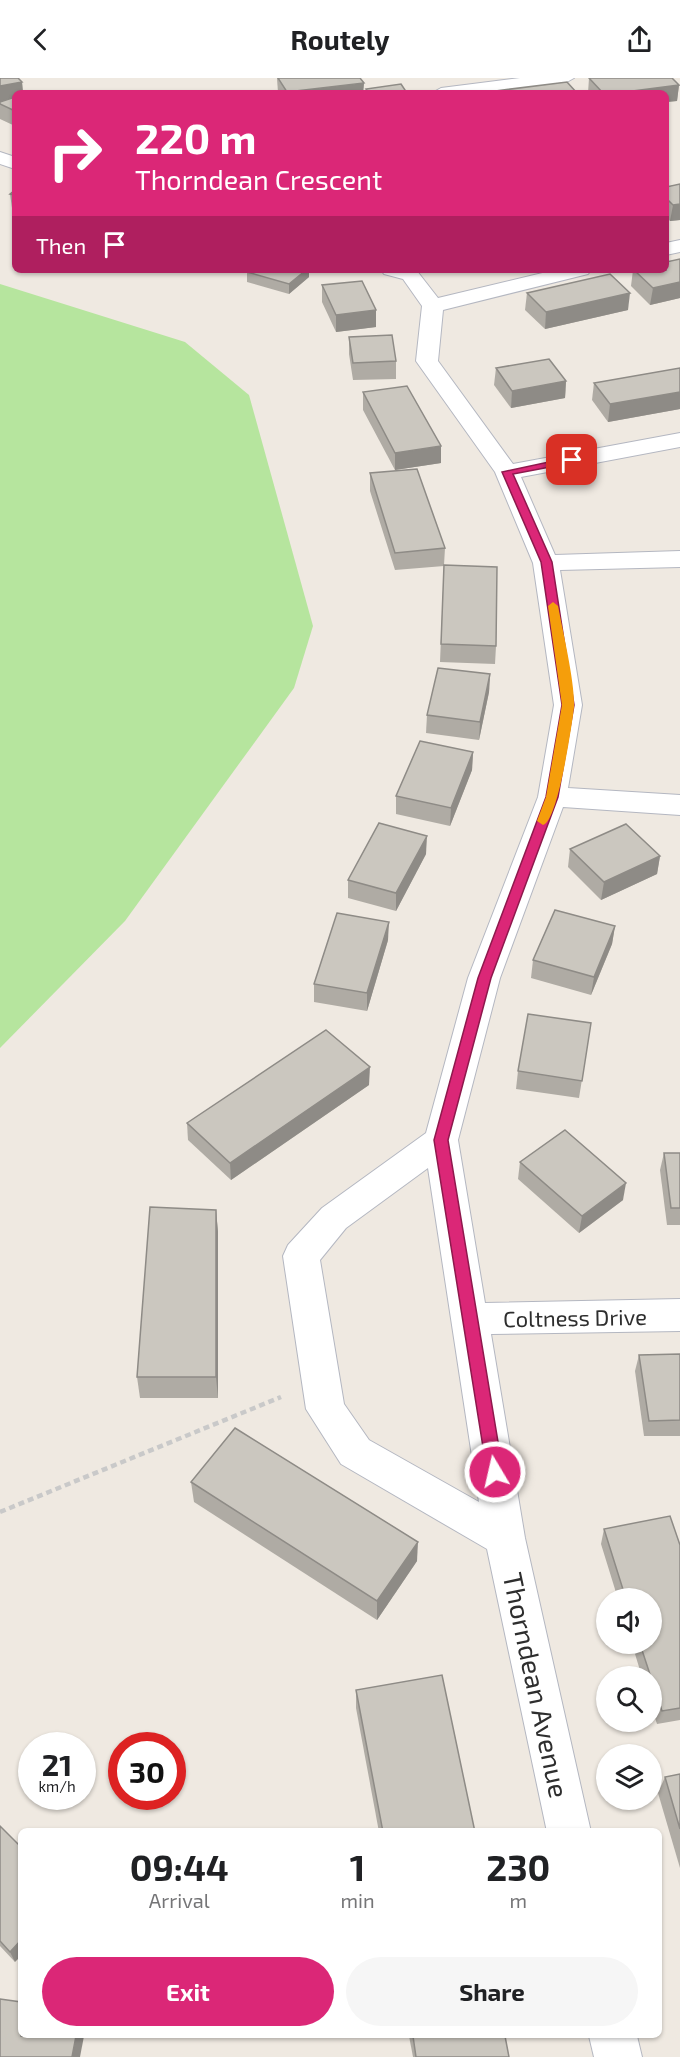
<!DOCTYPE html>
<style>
:root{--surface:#fff;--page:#f6f6f6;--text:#202124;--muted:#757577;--accent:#db2777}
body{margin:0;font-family:"Exo 2",sans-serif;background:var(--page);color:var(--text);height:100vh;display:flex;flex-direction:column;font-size:22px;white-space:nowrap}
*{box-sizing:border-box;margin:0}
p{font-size:20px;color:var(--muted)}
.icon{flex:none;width:33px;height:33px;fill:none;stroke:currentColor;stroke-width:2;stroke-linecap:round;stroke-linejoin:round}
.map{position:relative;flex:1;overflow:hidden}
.details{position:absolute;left:18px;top:1750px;width:644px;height:210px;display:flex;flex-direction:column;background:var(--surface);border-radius:9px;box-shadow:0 2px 4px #0004}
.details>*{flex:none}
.guide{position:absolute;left:12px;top:12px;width:657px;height:183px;border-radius:9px;box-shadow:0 2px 4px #0004;background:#db2777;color:#fff;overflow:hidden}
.tools{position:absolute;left:596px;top:1510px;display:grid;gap:12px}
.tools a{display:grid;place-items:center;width:66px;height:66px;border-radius:50%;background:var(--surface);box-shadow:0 2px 4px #0004;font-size:30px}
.speed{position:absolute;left:18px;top:1654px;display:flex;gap:12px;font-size:30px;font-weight:700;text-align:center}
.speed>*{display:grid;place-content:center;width:78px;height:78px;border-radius:50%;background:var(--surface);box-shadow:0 2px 4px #0004;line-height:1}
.speed small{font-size:15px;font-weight:400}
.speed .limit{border:9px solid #d22;background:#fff;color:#111}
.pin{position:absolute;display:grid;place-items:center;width:51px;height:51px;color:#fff;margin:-26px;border-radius:12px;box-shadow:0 3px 9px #0006}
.me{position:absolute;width:66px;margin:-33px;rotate:351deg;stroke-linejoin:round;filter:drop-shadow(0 0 4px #0008)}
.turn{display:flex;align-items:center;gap:21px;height:126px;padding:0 24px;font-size:27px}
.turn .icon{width:78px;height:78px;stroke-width:2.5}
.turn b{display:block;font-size:42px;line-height:51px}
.then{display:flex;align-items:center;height:57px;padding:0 24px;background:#0003;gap:12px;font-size:22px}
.eta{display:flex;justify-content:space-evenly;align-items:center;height:102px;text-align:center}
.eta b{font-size:36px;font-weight:700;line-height:42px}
.action{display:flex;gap:12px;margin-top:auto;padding:12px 24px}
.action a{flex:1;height:69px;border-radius:36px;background:var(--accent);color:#fff;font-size:24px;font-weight:700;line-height:69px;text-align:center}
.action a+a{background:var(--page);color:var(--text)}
header{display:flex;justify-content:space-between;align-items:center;height:78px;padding:0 24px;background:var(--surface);font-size:27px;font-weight:700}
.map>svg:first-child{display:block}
.green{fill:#b6e59e}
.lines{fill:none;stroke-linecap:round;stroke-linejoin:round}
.minor-casing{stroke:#b4b7c1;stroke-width:2}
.path{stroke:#c9c9c9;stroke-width:4.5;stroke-dasharray:6 4;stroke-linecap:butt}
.minor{fill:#fff;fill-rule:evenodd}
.wall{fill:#afaba4}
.shaded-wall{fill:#8e8b86}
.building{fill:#cbc7bf;stroke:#8e8b86;stroke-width:1.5}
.route{fill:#db2777;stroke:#8e194d;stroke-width:1.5}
.slow{fill:#f59e0b}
.labels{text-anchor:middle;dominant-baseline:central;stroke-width:5;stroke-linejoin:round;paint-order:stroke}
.street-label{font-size:22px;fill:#2e2e2e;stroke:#fff}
.near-street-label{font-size:27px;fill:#2e2e2e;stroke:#fff}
</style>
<header><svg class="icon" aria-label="back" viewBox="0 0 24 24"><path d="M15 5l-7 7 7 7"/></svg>Routely<svg class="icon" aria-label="share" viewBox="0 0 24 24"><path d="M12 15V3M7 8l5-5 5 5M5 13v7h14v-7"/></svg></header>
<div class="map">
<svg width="680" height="1979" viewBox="0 0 680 1979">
<rect width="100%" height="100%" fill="#efe9e1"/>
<path class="green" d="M0 206 185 264 249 317 313 548 294 610 125 843 0 970Z"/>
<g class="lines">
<defs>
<g id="minor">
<path d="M520 0H574L565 5 486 15H432L441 10Z"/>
<path d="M0 74 15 79V91L0 86Z"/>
<path d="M680 162V174L666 177V165Z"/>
<path d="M381 192 417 193 438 220 555 192H591L588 196 443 232 438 283 513 386 680 355V369L521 399 555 477 680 473V489L560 492 582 627 568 710 680 717V737L563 729 500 900 458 1062 485 1225 680 1221V1253L491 1256 525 1460 591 1754H547L487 1471 341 1386 306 1331 283 1178 288 1167 322 1130 426 1055 468 900 538 719 554 627 533 485 495 394 416 283 422 228 403 201 384 196ZM428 1090 479 1424 369 1362 344 1326 320 1182 346 1150Z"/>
<path d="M589 1958H637L642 1979H594Z"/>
</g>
</defs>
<use href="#minor" class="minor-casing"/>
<path class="path" d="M0 1434 281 1319"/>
<use href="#minor" class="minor"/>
</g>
<g class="wall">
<path d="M0 0 22 4 23 15H15V48L0 41Z"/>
<path d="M277 0 364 5 363 15H278Z"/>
<path d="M589 0H672L679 7 677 23 666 24V15H588Z"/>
<path d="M680 106V142L670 143 666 139V109Z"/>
<path d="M15 112V138L13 137 10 116Z"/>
<path d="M680 181V220L650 227 631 208 633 192H666Z"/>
<path d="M247 194 309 199 289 216 247 204Z"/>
<path d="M322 207 376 232V249L336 254 322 224Z"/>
<path d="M527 215 628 232 545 251 525 232Z"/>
<path d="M349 259 396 283V301L353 302 349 276Z"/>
<path d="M496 290 566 303 565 320 511 330 494 307Z"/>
<path d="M680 290V331L608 344 592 322 594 305Z"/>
<path d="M363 314 441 385 395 392 363 332Z"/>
<path d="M370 395 445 470 444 487 496 568 495 586 440 584 444 488 395 492 370 413Z"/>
<path d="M490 596 489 614 479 662 426 655 427 637Z"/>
<path d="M473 674 472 692 450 748 396 736V718Z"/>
<path d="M570 771 660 778 657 796 601 822 568 789Z"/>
<path d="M426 776 396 833 348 820V802Z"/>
<path d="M615 848 612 866 591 917 531 900 533 882Z"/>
<path d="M388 862 367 933 314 924V906Z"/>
<path d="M591 945 579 1020 516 1011 518 993Z"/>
<path d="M369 1007 231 1102 188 1062 187 1045Z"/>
<path d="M664 1075H680V1147H667L660 1092Z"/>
<path d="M520 1084 623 1122 579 1155 518 1101Z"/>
<path d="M216 1132 218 1154V1320H140L137 1299Z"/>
<path d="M680 1276V1358H644L635 1293 639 1277Z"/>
<path d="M191 1404 417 1483 377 1542 194 1424Z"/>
<path d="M604 1451 680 1467V1642L657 1646 651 1628V1599H642L632 1566H651V1521H618L601 1466Z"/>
<path d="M356 1612 475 1754H379L356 1630Z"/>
<path d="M680 1696V1790L658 1715 665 1699Z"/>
<path d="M0 1748 15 1884 0 1868Z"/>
<path d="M409 1958H505L509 1979H413Z"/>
</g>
<g class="shaded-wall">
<path d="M22 4 23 15H15V21L0 25V8Z"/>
<path d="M364 5 363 15H287V14Z"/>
<path d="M679 7 677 23 666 24V15H617Z"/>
<path d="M680 126V142L670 143 673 127Z"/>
<path d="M306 192H309V199L289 216V206Z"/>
<path d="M680 204V220L650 227 653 210Z"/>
<path d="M630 215 628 232 545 251 546 234Z"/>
<path d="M376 232V249L336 254V237Z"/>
<path d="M566 303 565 320 511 330 512 313Z"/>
<path d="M680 314V331L608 344 610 326Z"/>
<path d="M441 368V385L395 392V375Z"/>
<path d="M490 596 489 614 479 662 480 644Z"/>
<path d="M473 674 472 692 450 748 451 730Z"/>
<path d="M427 758 426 776 396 833V815Z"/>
<path d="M660 778 657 796 601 822 604 804Z"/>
<path d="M389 844 388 862 367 933V915Z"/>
<path d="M615 848 612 866 591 917 594 899Z"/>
<path d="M370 989 369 1007 231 1102 230 1085Z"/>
<path d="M626 1105 623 1122 579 1155 582 1138Z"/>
<path d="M216 1132 218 1154V1320L216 1299Z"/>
<path d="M418 1464 417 1483 377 1542V1523Z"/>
<path d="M21 1862V1878L15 1884 10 1874Z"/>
<path d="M76 1958H84L80 1979H72Z"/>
</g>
<g class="building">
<path d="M0 0H18L22 4 0 8Z"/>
<path d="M278 0H360L364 5 287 14Z"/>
<path d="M589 0H672L679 7 617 15H603Z"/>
<path d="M567 4 577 15H497L495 13Z"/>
<path d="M401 6 407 15H369L366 11Z"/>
<path d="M15 19V33L0 26V24Z"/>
<path d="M680 106V126L673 127 666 120V109Z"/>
<path d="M15 112V117L10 116Z"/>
<path d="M680 181V204L653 210 634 192H666V184Z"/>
<path d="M250 192H306L289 206 247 194Z"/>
<path d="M610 196 630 215 546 234 527 215Z"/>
<path d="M362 203 376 232 336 237 322 207Z"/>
<path d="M392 257 396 283 353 285 349 259Z"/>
<path d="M549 281 566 303 512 313 496 290Z"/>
<path d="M680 290V314L610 326 594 305Z"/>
<path d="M407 308 441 368 395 375 363 314Z"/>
<path d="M417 391 445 470 395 475 370 395Z"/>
<path d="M444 487 497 489 496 568 441 566Z"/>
<path d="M438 590 490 596 480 644 427 637Z"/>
<path d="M420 663 473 674 451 730 396 718Z"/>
<path d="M379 745 427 758 396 815 348 802Z"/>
<path d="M626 746 660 778 604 804 570 771Z"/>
<path d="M555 832 615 848 594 899 533 882Z"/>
<path d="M337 835 389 844 367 915 314 906Z"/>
<path d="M528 936 591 945 582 1003 518 993Z"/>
<path d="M326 952 370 989 230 1085 187 1045Z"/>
<path d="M565 1052 626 1105 582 1138 520 1084Z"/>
<path d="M664 1075H680V1130H671Z"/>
<path d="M150 1129 216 1132V1299H137Z"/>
<path d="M680 1276V1342L649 1343 639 1277Z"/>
<path d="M235 1350 418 1464 377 1523 191 1404Z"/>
<path d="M670 1438 680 1467V1630L662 1633 640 1566H651V1521H626L604 1451Z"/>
<path d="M442 1597 475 1754H383L356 1612Z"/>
<path d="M680 1696V1751L665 1699Z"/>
<path d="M0 1748 21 1769V1862L10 1874 0 1863Z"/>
<path d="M0 1921 21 1924V1958H76L72 1979H0Z"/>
<path d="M413 1958H505L509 1979H416Z"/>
</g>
<path class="route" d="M572 379 577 382 576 384 513 396 552 484 574 627 558 719 491 900 448 1062 503 1394 501 1399 495 1401 489 1399 487 1394 434 1062 478 900 546 719 562 627 541 484 502 394Z"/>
<path class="slow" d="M553 524 558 528C563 555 575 604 574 629 572 647 558 743 543 747L537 743 546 719 562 627 548 528Z"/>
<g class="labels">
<g class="street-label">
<text transform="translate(575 1239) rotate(-1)">Coltness Drive</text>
</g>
<g class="near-street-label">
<text transform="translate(537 1607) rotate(78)">Thorndean Avenue</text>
</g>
</g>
</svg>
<div class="tools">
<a><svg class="icon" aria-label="sound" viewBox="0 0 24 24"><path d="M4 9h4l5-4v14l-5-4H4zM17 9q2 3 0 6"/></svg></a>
<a><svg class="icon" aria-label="search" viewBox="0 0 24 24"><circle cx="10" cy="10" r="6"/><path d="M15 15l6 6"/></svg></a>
<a><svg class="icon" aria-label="layers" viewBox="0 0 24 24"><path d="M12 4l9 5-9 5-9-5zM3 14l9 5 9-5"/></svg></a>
</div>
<div class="speed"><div>21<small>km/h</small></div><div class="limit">30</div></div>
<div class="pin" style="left:572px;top:382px;background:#d93025"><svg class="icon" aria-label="arrive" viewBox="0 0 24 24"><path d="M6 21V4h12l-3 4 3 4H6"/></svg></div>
<svg class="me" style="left:495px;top:1394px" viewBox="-20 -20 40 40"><circle r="17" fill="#db2777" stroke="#fff" stroke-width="3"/><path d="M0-11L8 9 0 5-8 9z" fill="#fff"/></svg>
<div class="guide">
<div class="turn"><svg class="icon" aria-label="right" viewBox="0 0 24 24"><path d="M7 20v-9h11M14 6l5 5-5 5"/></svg><div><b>220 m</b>Thorndean Crescent</div></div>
<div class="then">Then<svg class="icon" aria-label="arrive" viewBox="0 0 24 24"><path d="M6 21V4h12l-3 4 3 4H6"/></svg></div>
</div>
<section class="details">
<div class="eta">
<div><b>09:44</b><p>Arrival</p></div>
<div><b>1</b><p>min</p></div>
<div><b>230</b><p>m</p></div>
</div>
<div class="action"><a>Exit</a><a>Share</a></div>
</section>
</div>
